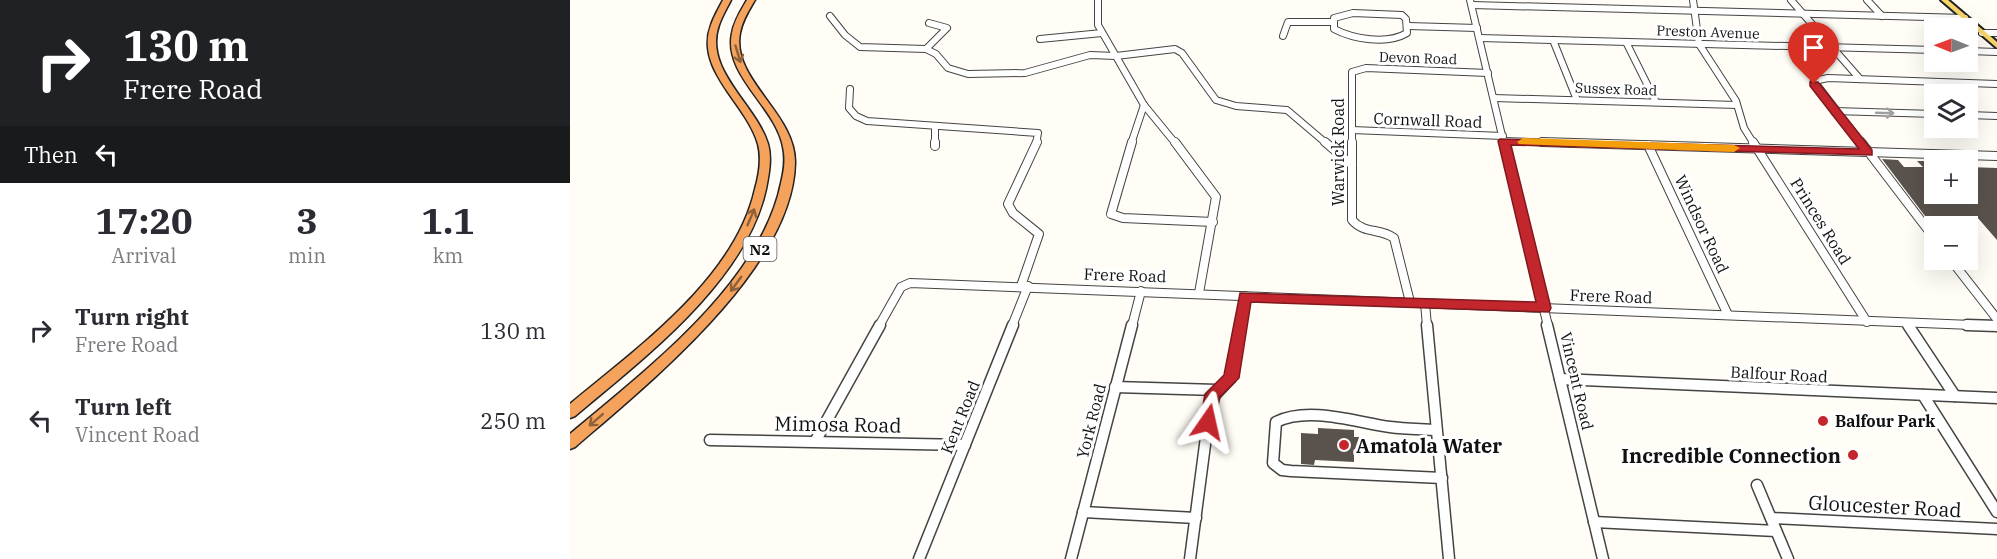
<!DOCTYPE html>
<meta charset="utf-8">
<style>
:root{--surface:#fff;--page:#f7f7f7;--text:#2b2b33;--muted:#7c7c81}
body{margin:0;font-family:"IBM Plex Serif",serif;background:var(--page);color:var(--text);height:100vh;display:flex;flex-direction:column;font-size:22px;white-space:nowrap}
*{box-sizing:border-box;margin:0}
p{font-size:20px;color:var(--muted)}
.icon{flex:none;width:33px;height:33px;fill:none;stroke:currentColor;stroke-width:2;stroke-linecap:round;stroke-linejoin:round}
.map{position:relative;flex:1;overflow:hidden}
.details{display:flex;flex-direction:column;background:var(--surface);width:570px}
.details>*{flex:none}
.guide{background:#202124;color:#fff;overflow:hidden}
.needle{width:39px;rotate:271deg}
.buttons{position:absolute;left:1354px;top:18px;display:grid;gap:12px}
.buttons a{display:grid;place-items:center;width:54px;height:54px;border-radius:0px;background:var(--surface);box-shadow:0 6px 24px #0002;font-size:30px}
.pin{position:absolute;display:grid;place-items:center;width:51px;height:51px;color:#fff;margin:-62px -26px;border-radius:50% 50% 50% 0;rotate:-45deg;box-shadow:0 0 6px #0007}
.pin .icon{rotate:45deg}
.me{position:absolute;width:66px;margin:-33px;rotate:11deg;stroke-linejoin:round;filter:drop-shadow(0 0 4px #0008)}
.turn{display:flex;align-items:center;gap:21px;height:126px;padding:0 24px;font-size:27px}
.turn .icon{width:78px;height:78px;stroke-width:2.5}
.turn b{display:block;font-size:42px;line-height:51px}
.then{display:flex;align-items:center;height:57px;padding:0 24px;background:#0003;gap:12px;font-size:22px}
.eta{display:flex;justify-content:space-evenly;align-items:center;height:102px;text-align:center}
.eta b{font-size:36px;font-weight:800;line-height:42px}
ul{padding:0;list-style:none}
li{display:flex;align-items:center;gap:18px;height:90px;padding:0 24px}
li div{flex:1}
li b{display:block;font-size:22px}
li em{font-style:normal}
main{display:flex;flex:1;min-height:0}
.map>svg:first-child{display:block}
.building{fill:#5a524d}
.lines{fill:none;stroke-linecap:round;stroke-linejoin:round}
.minor-far2-casing{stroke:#444;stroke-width:8}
.minor-far1-casing{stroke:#444;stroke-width:10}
.minor-casing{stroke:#444;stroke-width:13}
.major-casing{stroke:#222;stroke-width:4}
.highway-casing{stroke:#222;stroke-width:3}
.minor-far2{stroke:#fff;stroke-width:6}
.minor-far1{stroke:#fff;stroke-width:8}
.minor{stroke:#fff;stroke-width:10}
.major{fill:#f9d66b;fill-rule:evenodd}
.highway{fill:#f5a25d;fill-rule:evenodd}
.oneway{stroke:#8e613b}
.oneway2{stroke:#a0a0a0}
.route{fill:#c4262e;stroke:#7f191e;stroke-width:1.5}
.slow{fill:#f59e0b}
.poi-dot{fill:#c4262e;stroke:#fff;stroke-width:2}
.labels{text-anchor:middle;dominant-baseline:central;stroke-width:6;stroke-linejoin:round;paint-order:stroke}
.far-street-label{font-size:14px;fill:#111;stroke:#fff}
.shield{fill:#fff;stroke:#585858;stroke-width:1.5}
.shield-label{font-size:15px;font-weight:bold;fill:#111}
.street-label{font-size:16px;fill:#111;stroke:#fff}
.poi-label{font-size:16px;font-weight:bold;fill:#111;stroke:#fff;text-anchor:start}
.near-street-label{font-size:20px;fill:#111;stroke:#fff}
.near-poi-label{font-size:20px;font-weight:bold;fill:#111;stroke:#fff;text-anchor:start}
</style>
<main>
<section class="details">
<div class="guide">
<div class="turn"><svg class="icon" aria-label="right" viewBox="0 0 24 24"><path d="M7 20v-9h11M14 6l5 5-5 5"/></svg><div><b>130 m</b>Frere Road</div></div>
<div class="then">Then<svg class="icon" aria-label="left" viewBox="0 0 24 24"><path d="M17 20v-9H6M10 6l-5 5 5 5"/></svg></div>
</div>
<div class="eta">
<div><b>17:20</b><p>Arrival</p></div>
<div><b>3</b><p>min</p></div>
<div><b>1.1</b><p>km</p></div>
</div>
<ul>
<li><svg class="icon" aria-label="right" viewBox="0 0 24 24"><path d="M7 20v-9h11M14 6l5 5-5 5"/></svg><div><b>Turn right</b><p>Frere Road</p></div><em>130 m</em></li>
<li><svg class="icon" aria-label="left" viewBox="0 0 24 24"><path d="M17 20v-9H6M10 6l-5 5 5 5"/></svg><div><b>Turn left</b><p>Vincent Road</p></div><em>250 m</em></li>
</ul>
</section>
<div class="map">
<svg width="1427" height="559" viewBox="0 0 1427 559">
<rect width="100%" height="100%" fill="#fffdf5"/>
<g class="building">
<path d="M1312 159 1328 160 1334 167H1353L1347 161H1356L1365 171V194H1398V167L1427 168V240L1407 217 1355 216Z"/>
<path d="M748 428 784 430V437H789V455L784 454V462L745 460 744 465 731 464V433L748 434Z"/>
</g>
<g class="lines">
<defs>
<g id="minor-far2">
<path d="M528 0V25L574 105 606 144"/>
<path d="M900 0 934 144"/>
<path d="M1123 0 1129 44 1166 101 1174 128 1184 144"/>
<path d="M1221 0 1290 79"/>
<path d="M1297 0 1312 16"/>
<path d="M902 5 1395 18"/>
<path d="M783 13 832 15 836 19 837 33C817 45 783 39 764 29V18Z"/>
<path d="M260 16 275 35 290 47 356 49 366 54 378 68 398 74 455 73 520 55 546 56 605 49 612 53 646 100 666 106 717 110 757 144"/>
<path d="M838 26 907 28"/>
<path d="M1412 33H1427"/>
<path d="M713 36 718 22H762"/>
<path d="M910 38 1365 50"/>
<path d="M470 39 532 33"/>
<path d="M983 40 1007 100"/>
<path d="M1056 42 1086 102"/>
<path d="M356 49 377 28 359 23"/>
<path d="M1398 51 1427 52"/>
<path d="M280 89 279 108 286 116 297 121 468 133 466 144"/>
<path d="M924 98 1167 105"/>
<path d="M1264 111 1365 114"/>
<path d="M1398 115 1427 116"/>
<path d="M365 126V144"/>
<path d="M782 130 933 136"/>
<path d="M934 141 1021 144"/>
<path d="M561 144 574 105"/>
<path d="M782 144V72L796 68 918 73"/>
<path d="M1292 144 1244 81 1258 78 1427 84"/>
</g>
<g id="minor-far1">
<path d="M365 142V146"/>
<path d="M562 142 541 214 553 218 643 222"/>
<path d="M605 142 646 197 629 293"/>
<path d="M755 142 782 165"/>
<path d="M782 142V220C794 234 810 228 824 238L840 302"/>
<path d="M934 142 978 326"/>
<path d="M972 142 1427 156"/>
<path d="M1183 142 1297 322"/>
<path d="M1291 142 1365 239"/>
<path d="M1078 145 1158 315"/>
<path d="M1381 260 1427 319"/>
<path d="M451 286 469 234 443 213 438 204 467 142"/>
<path d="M855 303 857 326"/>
<path d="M1337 323 1339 326"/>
<path d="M309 326 331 287 340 283 1427 326"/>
<path d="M442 326 458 286"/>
<path d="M562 326 571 291"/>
<path d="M670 326 675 296"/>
</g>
<g id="minor">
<path d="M857 325 879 559"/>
<path d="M977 325 1033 559"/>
<path d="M1338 325 1385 396"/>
<path d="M1397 325 1427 326"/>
<path d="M990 379 1427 398"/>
<path d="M545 387 647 390"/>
<path d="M1353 395 1427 512"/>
<path d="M866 430C851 429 835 429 820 427 785 422 739 406 706 422L703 463 712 470 721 471 872 478"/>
<path d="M140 440 395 445"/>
<path d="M246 440 310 325"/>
<path d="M1187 485 1218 559"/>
<path d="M513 512 626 518"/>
<path d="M1201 518 1427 529"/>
<path d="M1024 522 1206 531"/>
<path d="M349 559 443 325"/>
<path d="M501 559 562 325"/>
<path d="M620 559 641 399 661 378 670 325"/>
</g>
<path id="major" d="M1371 0H1378L1427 42V48Z"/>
<g id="highway">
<path d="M153 0H161C157 8 152 16 149 25 133 70 186 104 198 144 202 158 199 174 196 189 176 281 74 358 5 416L0 418V404C67 348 165 279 185 189 189 175 192 159 188 144 177 104 124 70 141 25 144 16 149 8 153 0Z"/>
<path d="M177 0H185C179 10 172 21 170 33 161 80 226 113 225 163 223 268 79 383 5 447L0 449V434C75 371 191 283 211 183 214 171 216 160 213 147 206 107 153 75 162 33 164 21 171 10 177 0Z"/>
</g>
</defs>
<use href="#minor-far2" class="minor-far2-casing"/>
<use href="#minor-far1" class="minor-far1-casing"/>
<use href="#minor" class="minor-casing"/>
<use href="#major" class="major-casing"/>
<use href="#highway" class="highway-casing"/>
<use href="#minor-far2" class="minor-far2"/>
<use href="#minor-far1" class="minor-far1"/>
<use href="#minor" class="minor"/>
<use href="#major" class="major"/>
<use href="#highway" class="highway"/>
</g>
<defs><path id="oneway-shaft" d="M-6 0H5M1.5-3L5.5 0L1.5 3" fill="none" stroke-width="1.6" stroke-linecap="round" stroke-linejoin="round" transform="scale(1.5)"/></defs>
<g class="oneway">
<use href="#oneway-shaft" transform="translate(168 54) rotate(73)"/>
<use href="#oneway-shaft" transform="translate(181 217) rotate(-67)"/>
<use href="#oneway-shaft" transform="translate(166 284) rotate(126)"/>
<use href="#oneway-shaft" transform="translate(26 420) rotate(139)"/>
</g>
<use class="oneway2" href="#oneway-shaft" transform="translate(1315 113) rotate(2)"/>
<path class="route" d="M1240 82H1248L1302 150V155L941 145 981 308 979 312 681 302 669 378 650 397 643 427H632L630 422 635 394 654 375 670 293 966 302 928 141 930 139 1289 149 1240 86Z"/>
<path class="slow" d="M953 138 1164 145 1170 148 1164 152 949 144 947 142Z"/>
<g class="poi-dot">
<circle cx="1253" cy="421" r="6"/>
<circle cx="774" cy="445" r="6"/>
<circle cx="1283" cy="455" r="6"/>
</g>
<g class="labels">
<g class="far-street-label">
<text transform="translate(1138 32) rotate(2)">Preston Avenue</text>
<text transform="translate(848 58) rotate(2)">Devon Road</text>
<text transform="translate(1046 89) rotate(2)">Sussex Road</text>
</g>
<rect class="shield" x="173.5" y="237" width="33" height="24" rx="4.5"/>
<g class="shield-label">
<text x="190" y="249">N2</text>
</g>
<g class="street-label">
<text transform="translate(858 120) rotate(2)">Cornwall Road</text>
<text transform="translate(768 152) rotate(-90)">Warwick Road</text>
<text transform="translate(1251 221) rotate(58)">Princes Road</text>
<text transform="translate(1132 224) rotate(65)">Windsor Road</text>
<text transform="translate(555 275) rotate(2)">Frere Road</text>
<text transform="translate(1041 296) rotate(2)">Frere Road</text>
<text transform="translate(1209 374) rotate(3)">Balfour Road</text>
<text transform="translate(1007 381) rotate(77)">Vincent Road</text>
<text transform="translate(390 417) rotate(-68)">Kent Road</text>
<text transform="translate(521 421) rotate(-76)">York Road</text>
</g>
<g class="poi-label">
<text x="1265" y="421">Balfour Park</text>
</g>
<g class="near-street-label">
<text transform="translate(268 424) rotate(1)">Mimosa Road</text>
<text transform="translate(1315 506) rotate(3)">Gloucester Road</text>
</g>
<g class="near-poi-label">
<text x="786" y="445">Amatola Water</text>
<text x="1271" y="455" text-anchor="end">Incredible Connection</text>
</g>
</g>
</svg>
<div class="buttons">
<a><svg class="needle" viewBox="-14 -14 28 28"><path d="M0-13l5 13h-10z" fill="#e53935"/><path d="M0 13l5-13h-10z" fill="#7c7c81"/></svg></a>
<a><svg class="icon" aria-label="layers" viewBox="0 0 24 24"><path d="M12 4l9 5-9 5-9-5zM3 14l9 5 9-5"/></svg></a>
<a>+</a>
<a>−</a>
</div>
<div class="pin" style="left:1244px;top:84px;background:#d93025"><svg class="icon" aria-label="arrive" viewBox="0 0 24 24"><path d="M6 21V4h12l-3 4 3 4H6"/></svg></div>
<svg class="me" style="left:638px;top:422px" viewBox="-20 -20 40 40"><path d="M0-17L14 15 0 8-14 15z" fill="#c4262e" stroke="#fff" stroke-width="4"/></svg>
</div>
</main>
